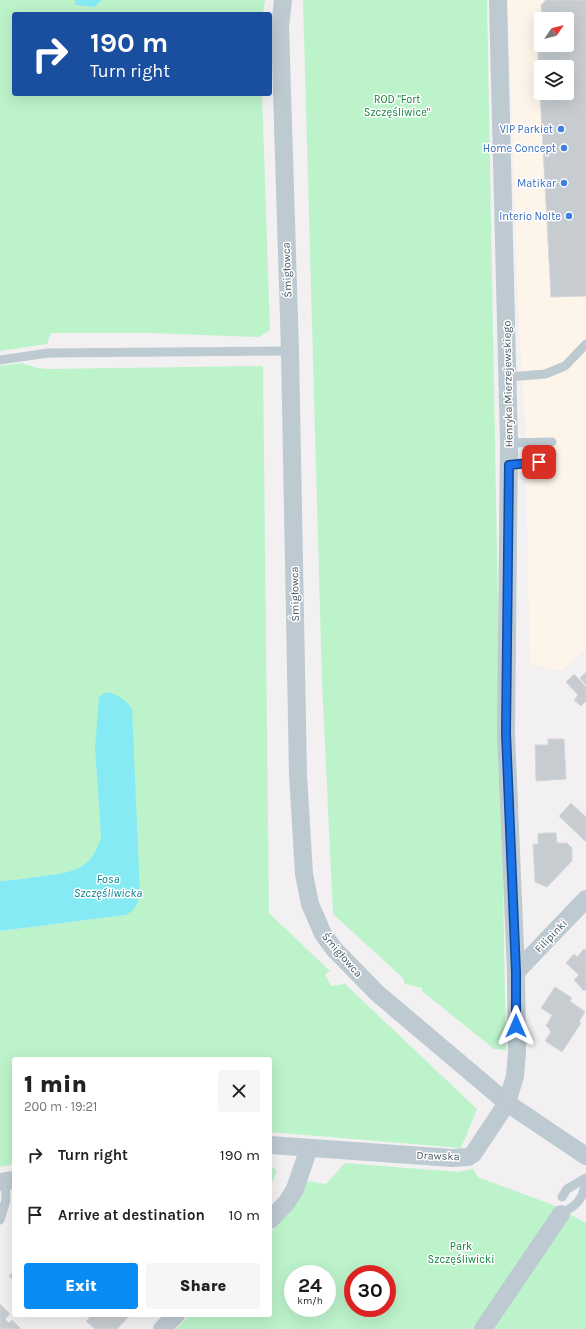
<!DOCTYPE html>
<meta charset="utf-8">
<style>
:root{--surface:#fff;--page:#f6f6f6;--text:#222;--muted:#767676;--accent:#098bf4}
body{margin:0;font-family:Karla,sans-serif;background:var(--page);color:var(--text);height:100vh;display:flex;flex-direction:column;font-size:15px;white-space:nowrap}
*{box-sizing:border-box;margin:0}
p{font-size:13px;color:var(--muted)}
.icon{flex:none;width:22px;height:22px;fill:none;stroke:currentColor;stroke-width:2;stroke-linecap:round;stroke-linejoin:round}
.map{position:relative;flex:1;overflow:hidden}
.sheet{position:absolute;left:12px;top:1057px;width:260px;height:260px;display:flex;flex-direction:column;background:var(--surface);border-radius:4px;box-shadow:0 4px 16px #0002}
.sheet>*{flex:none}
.top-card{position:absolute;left:12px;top:12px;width:260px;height:84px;border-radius:4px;box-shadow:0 4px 16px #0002;background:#1a4fa0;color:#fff;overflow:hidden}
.needle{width:26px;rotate:55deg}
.fabs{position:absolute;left:534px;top:12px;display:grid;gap:8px}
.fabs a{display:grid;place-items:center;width:40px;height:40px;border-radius:4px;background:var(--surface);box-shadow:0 4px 16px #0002;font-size:20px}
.speed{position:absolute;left:284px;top:1265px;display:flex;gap:8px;font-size:20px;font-weight:700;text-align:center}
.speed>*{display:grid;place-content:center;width:52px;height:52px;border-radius:50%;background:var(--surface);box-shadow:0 4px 16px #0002;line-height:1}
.speed small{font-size:10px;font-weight:400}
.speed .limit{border:6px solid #d22;background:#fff;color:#111}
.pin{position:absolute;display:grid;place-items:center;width:34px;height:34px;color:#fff;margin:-17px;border-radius:8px;box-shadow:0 2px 6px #0006}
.me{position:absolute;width:44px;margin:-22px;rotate:0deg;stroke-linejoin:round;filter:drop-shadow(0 0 3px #0008)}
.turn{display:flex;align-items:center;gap:14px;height:84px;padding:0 12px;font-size:18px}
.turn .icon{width:52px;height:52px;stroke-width:2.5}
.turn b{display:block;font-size:28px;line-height:34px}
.round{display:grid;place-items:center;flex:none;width:42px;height:42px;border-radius:4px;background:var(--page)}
.headline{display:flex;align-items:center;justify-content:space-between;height:68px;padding:0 12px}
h1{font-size:24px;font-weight:800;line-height:30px}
.primary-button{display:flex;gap:8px;margin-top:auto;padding:8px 12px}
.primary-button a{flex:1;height:46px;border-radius:4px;background:var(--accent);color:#fff;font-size:16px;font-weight:800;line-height:46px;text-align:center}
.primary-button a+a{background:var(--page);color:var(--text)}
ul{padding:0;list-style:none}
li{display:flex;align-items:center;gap:12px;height:60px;padding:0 12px}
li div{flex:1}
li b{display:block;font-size:15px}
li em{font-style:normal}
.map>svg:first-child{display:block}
.commercial{fill:#fef5ea;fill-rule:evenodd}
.green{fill:#bcf3cb;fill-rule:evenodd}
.water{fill:#85eaf4}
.building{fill:#c7ccd0;stroke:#d4d7dc;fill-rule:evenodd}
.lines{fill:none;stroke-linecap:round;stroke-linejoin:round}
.lane{stroke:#bdcad1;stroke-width:9}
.street{stroke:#bdcad1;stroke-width:18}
.route-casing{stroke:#114b97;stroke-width:10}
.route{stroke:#1a73e8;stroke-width:7}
.shop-dot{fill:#3f7fe0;stroke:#fff;stroke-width:1.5}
.labels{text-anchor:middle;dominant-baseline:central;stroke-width:3;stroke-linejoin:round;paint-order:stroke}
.park-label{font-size:11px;fill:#0f833c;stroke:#fff}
.shop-label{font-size:11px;fill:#366cbe;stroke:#fff;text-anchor:end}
.street-label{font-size:11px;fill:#465760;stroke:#fff}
.water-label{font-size:12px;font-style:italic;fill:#04828f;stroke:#fff}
</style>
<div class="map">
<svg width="586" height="1329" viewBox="0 0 586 1329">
<rect width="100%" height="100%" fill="#f3f0f1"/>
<path class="commercial" d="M508 0H586V649L561 671 530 664 525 417 519 327ZM541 19H567V45H541ZM541 67H567V93H541Z"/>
<g class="green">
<path d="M0 0H75V5L95 7 102 0H265L263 14H14V94H262L270 330 259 337 149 333H51L47 344 0 351Z"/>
<path d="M303 0H487L506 1050 494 1049 422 991V988L405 984 403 978 333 914 322 682Z"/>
<path d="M21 363 38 368 47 369 263 366 269 913 330 971 325 974 331 986 345 984 477 1109 461 1148 270 1132V1059H14V1164L0 1167V931L126 915 95 749 101 837C91 870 74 872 43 876 29 878 14 880 0 881V366Z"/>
<path d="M345 1163 458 1172 473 1169 478 1177 483 1179 553 1205 586 1223V1329H176L190 1315H270V1233L295 1206 307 1181 326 1184ZM293 1274H327V1308H293ZM353 1274H387V1308H353Z"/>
<path d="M270 1165 277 1171 270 1187Z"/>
</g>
<g class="water">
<path d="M75 0H102L95 7 75 5Z"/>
<path d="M106 692C117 694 125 699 132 709L140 895C137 905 135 910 126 915L0 931V881C14 880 29 878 43 876 74 872 91 870 101 837L95 749 99 697Z"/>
</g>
<g class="building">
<path d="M546 0H586V296L551 297 537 36 541 32V45H567V19H542L541 5ZM541 67H567V93H541Z"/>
<path d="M586 672V685L580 678Z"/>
<path d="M574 674 586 687V701L581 706 574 700 578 695 566 682Z"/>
<path d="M548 739H564L566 779 536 781 535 745H548Z"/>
<path d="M571 803 586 817V842L559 816Z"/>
<path d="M544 833H556L557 843H567L572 848V861L547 887 535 882 533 844H538V834Z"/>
<path d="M584 949 586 951V989L584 991 574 980 579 975 566 963 574 954 577 957Z"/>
<path d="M555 987 572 998 570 1001 585 1012 579 1022 581 1023 562 1052 545 1041 551 1032 549 1030 550 1029 546 1026 552 1015 541 1008Z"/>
<path d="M14 1271V1281L9 1276Z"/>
<path d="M0 1304 10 1314 5 1319 9 1323 12 1320 21 1329H0Z"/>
<path d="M92 1315H130L117 1329H95L86 1321Z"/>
</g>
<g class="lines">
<g class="lane">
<path d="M0 360 48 353 290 351"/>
<path d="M508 377 545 374 565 366 586 344"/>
<path d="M509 443 552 442"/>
<path d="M509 465 534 464 552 455"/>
<path d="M562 1197 567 1189 586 1178"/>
<path d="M561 1214C577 1205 583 1200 586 1181"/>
<path d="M0 1220 6 1200 5 1181"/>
</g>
<g class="street">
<path d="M283 0 280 27 290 351 298 775 304 874 310 904 323 934 334 949 377 993 507 1103 586 1156"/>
<path d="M516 972 586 899"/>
<path d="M270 1145 452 1158 468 1157 473 1154 507 1103 515 1076 517 1053 516 972 506 733 509 443 498 0"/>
<path d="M0 1182 14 1180"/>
<path d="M270 1220 287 1202 295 1189 309 1148"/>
<path d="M162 1329 176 1315"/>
<path d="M483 1329 561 1214"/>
</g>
</g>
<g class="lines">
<defs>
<path id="route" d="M516 1026V972L506 733 509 465 539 462"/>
</defs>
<use href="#route" class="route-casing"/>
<use href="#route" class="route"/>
</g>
<g class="shop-dot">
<circle cx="561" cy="129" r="4"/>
<circle cx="564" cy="148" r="4"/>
<circle cx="564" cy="183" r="4"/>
<circle cx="569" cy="216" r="4"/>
</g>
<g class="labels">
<g class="park-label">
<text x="397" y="99">ROD "Fort<tspan x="397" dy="13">Szczęśliwice"</tspan></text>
<text x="461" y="1246">Park<tspan x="461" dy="13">Szczęśliwicki</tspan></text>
</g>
<g class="shop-label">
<text x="553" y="129">VIP Parkiet</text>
<text x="556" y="148">Home Concept</text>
<text x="556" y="183">Matikar</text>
<text x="561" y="216">Interio Nolte</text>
</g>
<g class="street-label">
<text transform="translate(287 270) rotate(-92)">Śmigłowca</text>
<text transform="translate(508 384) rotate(-91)">Henryka Mierzejewskiego</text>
<text transform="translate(295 594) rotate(-91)">Śmigłowca</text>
<text transform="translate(551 936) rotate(-46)">Filipinki</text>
<text transform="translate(342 955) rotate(49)">Śmigłowca</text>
<text transform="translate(438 1156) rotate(2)">Drawska</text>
</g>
<g class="water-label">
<text x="108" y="879">Fosa<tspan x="108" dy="14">Szczęśliwicka</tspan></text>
</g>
</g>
</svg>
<div class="fabs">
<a><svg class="needle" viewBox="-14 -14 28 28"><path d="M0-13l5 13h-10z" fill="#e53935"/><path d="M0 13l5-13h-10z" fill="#767676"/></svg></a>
<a><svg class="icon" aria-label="layers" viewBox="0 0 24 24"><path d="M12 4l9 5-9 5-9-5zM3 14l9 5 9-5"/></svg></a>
</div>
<div class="speed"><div>24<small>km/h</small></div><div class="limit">30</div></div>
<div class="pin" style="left:539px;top:462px;background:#d93025"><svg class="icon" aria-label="arrive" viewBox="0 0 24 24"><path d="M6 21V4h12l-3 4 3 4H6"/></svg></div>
<svg class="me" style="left:516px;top:1026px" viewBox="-20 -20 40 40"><path d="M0-17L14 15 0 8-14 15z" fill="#1a73e8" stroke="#fff" stroke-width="4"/></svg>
<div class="top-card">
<div class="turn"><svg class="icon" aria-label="right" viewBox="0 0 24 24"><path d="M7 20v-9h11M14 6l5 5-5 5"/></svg><div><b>190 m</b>Turn right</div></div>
</div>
<section class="sheet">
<div class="headline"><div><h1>1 min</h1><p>200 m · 19:21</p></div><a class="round"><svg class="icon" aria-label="close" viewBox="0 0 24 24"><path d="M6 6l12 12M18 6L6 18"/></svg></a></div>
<ul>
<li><svg class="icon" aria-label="right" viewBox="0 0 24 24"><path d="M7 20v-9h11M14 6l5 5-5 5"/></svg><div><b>Turn right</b></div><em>190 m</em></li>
<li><svg class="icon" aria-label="arrive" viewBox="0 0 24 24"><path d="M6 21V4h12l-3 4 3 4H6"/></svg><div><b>Arrive at destination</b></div><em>10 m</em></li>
</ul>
<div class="primary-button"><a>Exit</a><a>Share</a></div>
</section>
</div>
